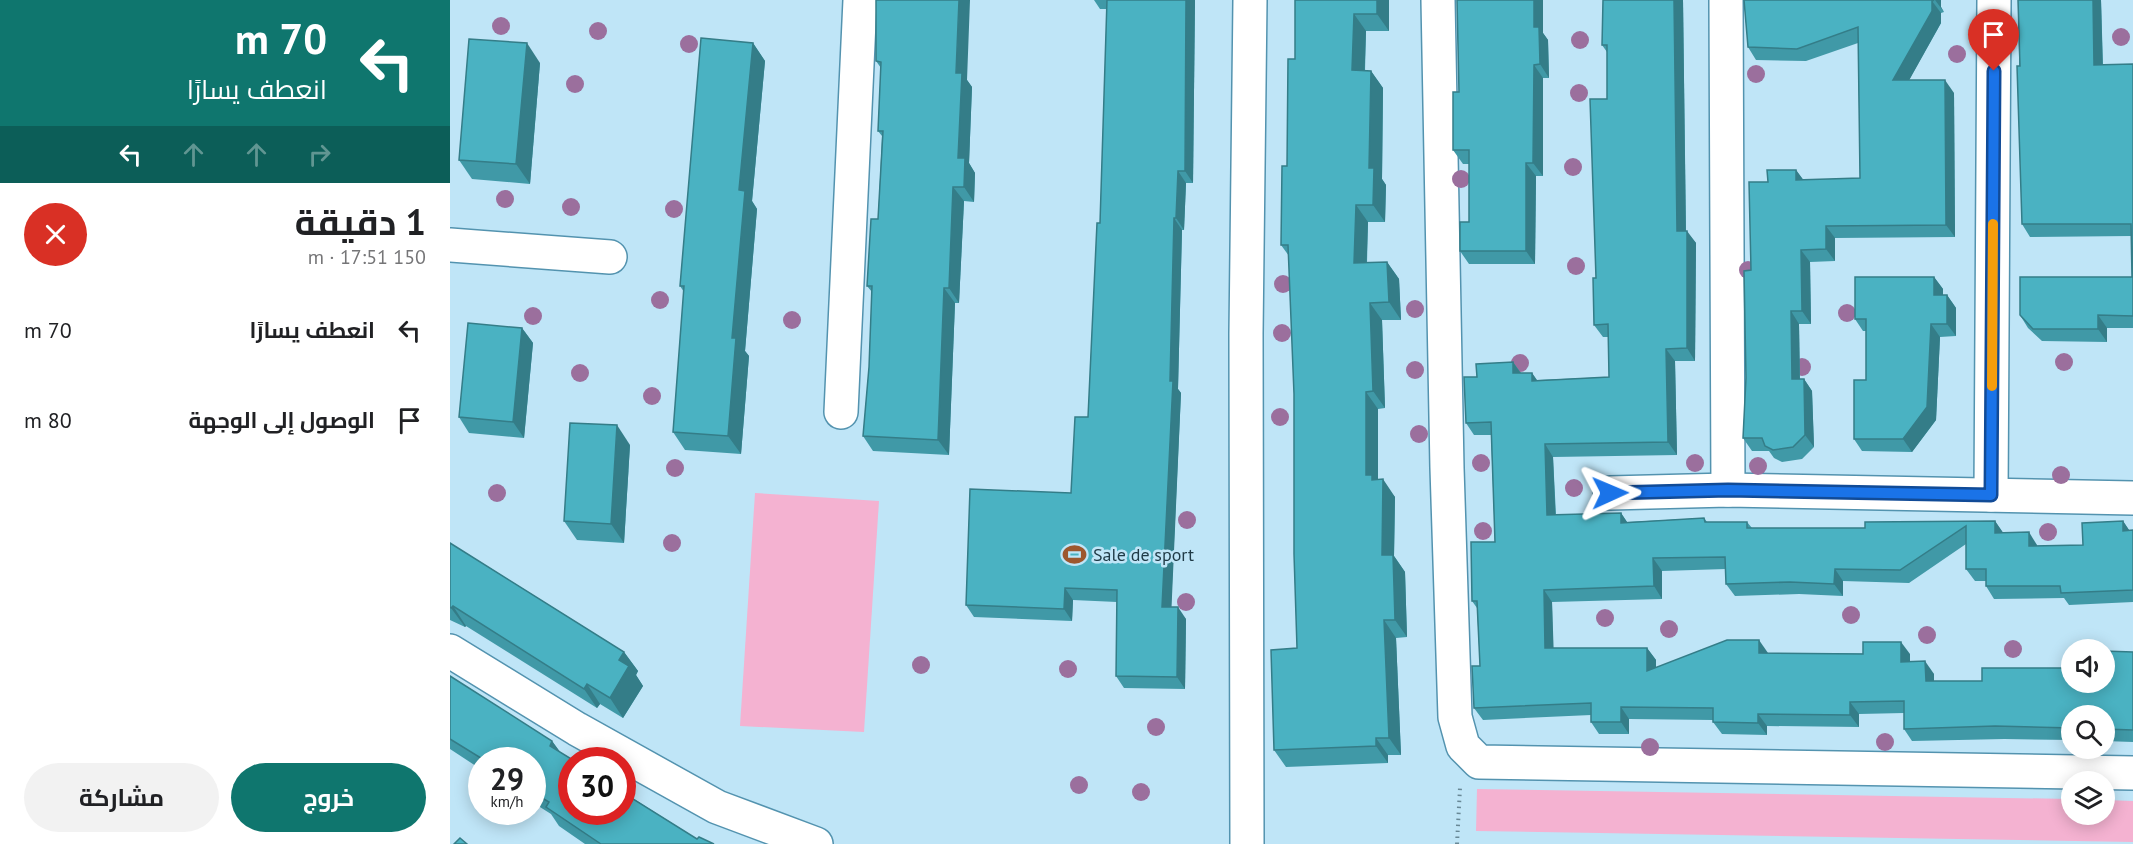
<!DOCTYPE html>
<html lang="ar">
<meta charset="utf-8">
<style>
:root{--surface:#fff;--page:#f2f2f2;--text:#202124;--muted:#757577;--accent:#0f766e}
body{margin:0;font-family:"PT Sans",Cairo,sans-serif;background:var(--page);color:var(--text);direction:rtl;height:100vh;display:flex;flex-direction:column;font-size:22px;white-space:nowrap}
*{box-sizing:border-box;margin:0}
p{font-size:20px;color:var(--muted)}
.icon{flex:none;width:33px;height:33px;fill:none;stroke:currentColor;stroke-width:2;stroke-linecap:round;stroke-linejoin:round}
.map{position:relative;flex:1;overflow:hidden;direction:ltr}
.drawer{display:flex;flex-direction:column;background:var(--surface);width:450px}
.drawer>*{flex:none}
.top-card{background:#0f766e;color:#fff;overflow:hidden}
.controls{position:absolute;left:1611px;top:639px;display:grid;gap:12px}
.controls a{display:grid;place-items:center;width:54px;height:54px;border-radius:50%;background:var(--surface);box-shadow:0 3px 15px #0003;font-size:30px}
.speed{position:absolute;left:18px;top:747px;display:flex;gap:12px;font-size:30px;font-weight:700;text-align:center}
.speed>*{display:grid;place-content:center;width:78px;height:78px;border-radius:50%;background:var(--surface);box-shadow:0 3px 15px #0003;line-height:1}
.speed small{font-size:15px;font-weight:400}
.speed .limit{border:9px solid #d22;background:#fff;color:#111}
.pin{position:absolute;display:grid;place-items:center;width:51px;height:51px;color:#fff;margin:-62px -26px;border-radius:50% 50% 50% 0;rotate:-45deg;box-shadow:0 0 6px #0007}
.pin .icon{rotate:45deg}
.me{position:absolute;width:66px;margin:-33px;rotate:89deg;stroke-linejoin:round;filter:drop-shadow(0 0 4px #0008)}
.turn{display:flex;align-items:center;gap:21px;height:126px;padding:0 24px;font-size:27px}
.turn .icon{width:78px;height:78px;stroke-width:2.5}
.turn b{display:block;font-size:42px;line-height:51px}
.lanes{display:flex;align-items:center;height:57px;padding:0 24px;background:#0003;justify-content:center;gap:30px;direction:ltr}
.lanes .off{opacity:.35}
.round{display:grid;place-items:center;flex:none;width:63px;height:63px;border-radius:32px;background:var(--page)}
.overview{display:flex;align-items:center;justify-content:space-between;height:102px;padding:0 24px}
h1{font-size:36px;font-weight:700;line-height:45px}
.cta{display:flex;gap:12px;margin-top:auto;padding:12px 24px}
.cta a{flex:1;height:69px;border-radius:36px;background:var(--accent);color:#fff;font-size:24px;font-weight:700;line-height:69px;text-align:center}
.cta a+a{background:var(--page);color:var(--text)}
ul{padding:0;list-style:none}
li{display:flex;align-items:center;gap:18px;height:90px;padding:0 24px}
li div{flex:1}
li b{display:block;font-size:22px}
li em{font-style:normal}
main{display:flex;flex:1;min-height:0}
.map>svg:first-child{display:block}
.green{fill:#f4b2d1}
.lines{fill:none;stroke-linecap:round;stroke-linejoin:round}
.street-casing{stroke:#5393af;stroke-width:36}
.path{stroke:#688896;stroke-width:4;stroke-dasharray:1.5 4.5;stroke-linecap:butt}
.street{stroke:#fff;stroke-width:33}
.tree{fill:#9b6f9d}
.wall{fill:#4099a7}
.shaded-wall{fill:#347d88}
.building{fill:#4ab2c2;stroke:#347d88;stroke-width:1.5}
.route-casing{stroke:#114b97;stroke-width:15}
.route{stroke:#1a73e8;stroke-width:10}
.slow{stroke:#f59e0b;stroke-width:10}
.labels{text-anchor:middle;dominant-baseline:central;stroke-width:5;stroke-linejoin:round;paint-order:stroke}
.poi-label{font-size:18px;fill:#1f3a46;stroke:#bfe5f7;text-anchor:start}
</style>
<main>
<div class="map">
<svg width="1683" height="844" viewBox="0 0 1683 844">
<rect width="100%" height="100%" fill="#bfe5f7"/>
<g class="green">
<path d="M305 493 429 501 414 732 290 726Z"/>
<path d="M1027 789 1621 799 1622 814H1654L1655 800 1683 801V842L1026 831Z"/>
</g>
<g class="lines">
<defs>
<g id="street">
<path d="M988 0 997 468 1005 717 1013 746 1029 762 1683 773"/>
<path d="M1276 0 1278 490"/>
<path d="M0 245 160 257"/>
<path d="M391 412 410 0"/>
<path d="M1160 493 1278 490 1683 498"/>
<path d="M1541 495 1544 0"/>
<path d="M0 651 127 729 267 807 366 844"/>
<path d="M797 844 796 334 800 0"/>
</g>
</defs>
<use href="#street" class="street-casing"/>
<path class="path" d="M1007 844 1010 788"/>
<use href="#street" class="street"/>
</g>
<g class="tree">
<circle cx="51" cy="26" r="9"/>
<circle cx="148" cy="31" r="9"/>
<circle cx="1671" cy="37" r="9"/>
<circle cx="1130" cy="40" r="9"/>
<circle cx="239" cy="44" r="9"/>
<circle cx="1507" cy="54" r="9"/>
<circle cx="1306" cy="74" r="9"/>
<circle cx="125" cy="84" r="9"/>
<circle cx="1129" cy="93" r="9"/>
<circle cx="1123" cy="167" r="9"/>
<circle cx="1011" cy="179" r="9"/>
<circle cx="55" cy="199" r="9"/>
<circle cx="121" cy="207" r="9"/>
<circle cx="224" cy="209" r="9"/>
<circle cx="1126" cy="266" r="9"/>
<circle cx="1298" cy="270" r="9"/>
<circle cx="833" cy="284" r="9"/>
<circle cx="210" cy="300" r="9"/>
<circle cx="965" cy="309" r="9"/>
<circle cx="1397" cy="313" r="9"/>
<circle cx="83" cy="316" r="9"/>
<circle cx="342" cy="320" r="9"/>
<circle cx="832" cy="333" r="9"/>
<circle cx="1614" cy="362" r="9"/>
<circle cx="1070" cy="363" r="9"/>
<circle cx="1352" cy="367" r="9"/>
<circle cx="965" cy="370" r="9"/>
<circle cx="130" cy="373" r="9"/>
<circle cx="202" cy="396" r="9"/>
<circle cx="830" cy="417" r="9"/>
<circle cx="969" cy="434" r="9"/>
<circle cx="1031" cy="463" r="9"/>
<circle cx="1245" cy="463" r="9"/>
<circle cx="1308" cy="466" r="9"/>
<circle cx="225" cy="468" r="9"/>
<circle cx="1611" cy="475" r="9"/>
<circle cx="1124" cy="488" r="9"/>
<circle cx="47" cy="493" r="9"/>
<circle cx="737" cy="520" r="9"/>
<circle cx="1033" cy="531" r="9"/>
<circle cx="1598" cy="532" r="9"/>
<circle cx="222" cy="543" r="9"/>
<circle cx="736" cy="602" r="9"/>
<circle cx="1401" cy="615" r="9"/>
<circle cx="1155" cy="618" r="9"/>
<circle cx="1219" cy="629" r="9"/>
<circle cx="1477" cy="635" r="9"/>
<circle cx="1563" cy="649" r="9"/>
<circle cx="471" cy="665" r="9"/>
<circle cx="618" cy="669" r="9"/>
<circle cx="706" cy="727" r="9"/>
<circle cx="1435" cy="742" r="9"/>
<circle cx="1200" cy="747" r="9"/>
<circle cx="629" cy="785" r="9"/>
<circle cx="691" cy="792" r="9"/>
</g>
<g class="wall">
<path d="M426 0 517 80 522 87 519 163 525 173 524 202 514 201 509 303H505L499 455 423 451 413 436 419 367 422 292 417 286 428 219 432 136 428 131 431 68 426 61Z"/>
<path d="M644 0H745L743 183H736L734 230H732L728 389 731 393 721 607 736 619 735 689 674 688 666 676 667 602 623 600 622 621 524 617 516 605 621 493 638 417 650 223 657 9H650Z"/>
<path d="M845 0H939V31H916L915 71H921L933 88 932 179 936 185 935 222H918L917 263 937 262 949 279 951 320H932L935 408 928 409V479L945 497 944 556 955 572 957 637 946 638 951 755H938V763L836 767 824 750 847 648 844 394 839 256 831 245 845 59Z"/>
<path d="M1007 0H1093V33L1098 40 1099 78H1093V176H1086L1085 264H1019L1010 251 1019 222V164H1013L1003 150 1009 92Z"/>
<path d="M1153 0H1233L1236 231 1246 243 1245 361H1225L1227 455 1103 457 1106 515 1171 513 1177 522 1254 518 1257 522H1297L1302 528H1415L1545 521 1553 533 1587 545V546L1633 545 1673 521 1679 530H1683V602L1619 605 1614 598 1544 599 1536 586V581H1525L1516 569V544L1459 583 1393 581V596L1349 594 1285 596 1276 584V569L1212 571V599L1102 602 1103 648H1197L1206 660V667L1318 653 1460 654V661L1484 674V681H1532L1620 668 1683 652V742L1654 741V716H1622V740L1554 739 1462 741 1454 729V713L1409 714V727L1317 726V735L1272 734 1263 722V720L1179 719V734H1149L1141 722V715L1033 720 1024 708 1030 666 1027 608 1022 601 1045 542 1041 435H1024L1016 423 1027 377 1063 362 1071 373H1082L1087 380 1159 377 1158 337H1153L1144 325 1157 99V52L1152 45Z"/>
<path d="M1294 0H1491V7L1494 12 1491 13V23L1459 80 1504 93 1505 237 1385 238V261L1360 262 1361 324H1349L1350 379H1354L1362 391 1364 447 1352 459 1332 462 1324 458 1319 451H1302L1293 438 1301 270 1318 182 1346 170 1353 180 1410 178 1408 43 1356 61 1306 60 1298 47Z"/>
<path d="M1568 0H1651L1653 65 1683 64V328H1657V342L1592 341 1578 328 1570 315 1682 277 1681 236 1580 237 1572 224Z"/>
<path d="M303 43 315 61 302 201 307 209 295 351 299 356 291 454 235 450 223 432 234 292 230 286Z"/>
<path d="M90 63 80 184 22 179 9 160Z"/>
<path d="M1484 277 1493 289V295H1497L1506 308V336L1490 337 1486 420 1462 452 1412 451 1404 439 1416 380V331H1413L1405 319Z"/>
<path d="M72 328 83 343 74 438 19 433 9 417Z"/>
<path d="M180 445 174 543 127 540 114 521Z"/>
<path d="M0 543 174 652 188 671 186 675 193 686 173 718 150 704 147 708 16 626 15 627 0 620Z"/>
<path d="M0 676 102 741 110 752 247 839 264 844H135L109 826 101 814 82 802V760H32V770L0 749Z"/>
</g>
<g class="shaded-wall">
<path d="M509 0H520L517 80 522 87 519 163 525 173 524 202 514 187 508 158 506 73Z"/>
<path d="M736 0H745L743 183 735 171Z"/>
<path d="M927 0H939V31L927 14Z"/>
<path d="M1084 0H1093V33L1098 40 1099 78 1090 64 1084 27Z"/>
<path d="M1224 0H1233L1236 243 1227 231Z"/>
<path d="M1485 0H1491V7L1494 12Z"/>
<path d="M1643 0H1651L1653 78 1644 65Z"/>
<path d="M1482 1 1491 13V23L1452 93 1443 80Z"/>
<path d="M904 14 916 31 914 88 902 70Z"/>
<path d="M77 43 90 63 80 184 66 164Z"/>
<path d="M303 43 315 61 302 201 307 209 295 351 299 356 291 454 278 436 289 190Z"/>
<path d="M1084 65 1093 78V176L1083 163Z"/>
<path d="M921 71 933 88 932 179 936 185 935 222 923 205 919 168Z"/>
<path d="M1495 80 1504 93 1505 237 1496 225Z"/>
<path d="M1076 163 1086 176 1085 264 1076 251Z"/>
<path d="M1346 170 1355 182 1346 180Z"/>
<path d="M728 171 736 183 734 230 726 218Z"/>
<path d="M503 187 514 201 509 303 499 288Z"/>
<path d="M906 205 918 222 916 281 904 263Z"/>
<path d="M724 218 732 230 728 389 731 393 721 619 712 607 720 381Z"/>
<path d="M1376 226 1385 238V261L1376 249Z"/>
<path d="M1237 231 1246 243 1245 361 1237 348Z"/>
<path d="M1351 250 1360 262 1361 324 1352 311Z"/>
<path d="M937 262 949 279 951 320 939 302Z"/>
<path d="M1484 277 1493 289V308L1484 295Z"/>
<path d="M494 288 505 303 499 455 488 440Z"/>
<path d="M1497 295 1506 308V336L1497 324Z"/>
<path d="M920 303 932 320 935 408 923 391Z"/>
<path d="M1341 311 1349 324 1350 391 1342 379Z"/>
<path d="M1648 315 1657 328V342L1648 329Z"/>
<path d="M1481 324 1490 337 1486 420 1462 452 1453 439Z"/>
<path d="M72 328 83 343 74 438 63 422Z"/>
<path d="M1216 349 1225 361 1227 455 1218 442Z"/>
<path d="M1063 362 1072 375 1063 373Z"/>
<path d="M1082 373 1090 385 1082 381Z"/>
<path d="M1354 379 1362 391 1364 447 1355 435Z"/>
<path d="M916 392 928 409V483L933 479 945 497 944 556 955 572 957 637 945 620 916 475Z"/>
<path d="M167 425 180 445 174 543 161 524Z"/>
<path d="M1095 444 1103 457 1106 527 1097 515Z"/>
<path d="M1171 513 1179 525 1171 523Z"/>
<path d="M1545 521 1554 534 1545 533Z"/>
<path d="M1673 521 1681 533 1673 531Z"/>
<path d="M1579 532 1587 545V559L1579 546Z"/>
<path d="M1203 558 1212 571V599L1204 586Z"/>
<path d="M1385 569 1393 581V596L1384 584Z"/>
<path d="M615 588 623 600 622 621 614 609Z"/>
<path d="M1094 590 1102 602 1104 660 1095 648Z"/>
<path d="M3 606 16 626 15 627 1 608Z"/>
<path d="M728 607 736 619 735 689 727 677Z"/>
<path d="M934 620 946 638 951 755 939 738Z"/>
<path d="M1309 640 1318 653V665L1309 653Z"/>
<path d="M1451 642 1460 654V674L1451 662Z"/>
<path d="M1197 648 1206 660V683L1197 671Z"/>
<path d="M174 652 188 671 186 675 193 686 173 718 160 698 169 660Z"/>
<path d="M1475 661 1484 674V693L1476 681Z"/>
<path d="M137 684 150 704 147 708 134 689Z"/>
<path d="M1400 702 1409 714V727L1400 715Z"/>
<path d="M1171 707 1179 719V734L1171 722Z"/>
<path d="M1308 714 1317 726V735L1308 723Z"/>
<path d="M926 738 938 755V763L926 746Z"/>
<path d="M102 741 116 760 100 746Z"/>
</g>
<g class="building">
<path d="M426 0H509L506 73H512L508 158H515L514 187H503L499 288H494L488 440 413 436 419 367 422 286H417L421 219H428L433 131H428L431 62 426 61Z"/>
<path d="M657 0H736L735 171H728L726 218H724L720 381H723L712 607H728L727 677 666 676 667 590 615 588 614 609 516 605 520 489 621 493 625 417H638L647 223H650Z"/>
<path d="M845 0H927V14H904L902 70 921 71 919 168H924L923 205H906L904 263 937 262 939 302 920 303 923 391 916 392V475H922V480L933 479 932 555H943L945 620H934L939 738H926V746L824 750 821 650 847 648 844 554V394L838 245H831L832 166H837L838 59H845Z"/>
<path d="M1007 0H1084V27H1089L1090 64 1084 65 1083 163H1076V251H1010V222H1019V150H1003V92H1009Z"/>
<path d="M1153 0H1224L1227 231H1237V348L1216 349 1218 442 1095 444 1097 515 1171 513V523L1254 518 1255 522H1297V528H1415V522L1545 521V533L1579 532V546L1633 545 1632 523 1673 521V531L1683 530V590L1611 593 1610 586H1536V569H1516V526L1450 570 1385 569 1384 584 1340 582 1276 584 1275 557 1203 558 1204 586 1094 590 1095 648H1197V671L1277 640H1309V653L1413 654V642H1451V662L1475 661 1476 681H1532V668H1620L1622 651V682H1654V651L1683 652V730L1654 729V716H1622V728L1545 726 1454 729V701L1400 702V715L1308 714V723L1263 722V708L1171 707V722H1141V703L1024 708 1022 666H1030L1027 601H1022L1021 542H1045L1041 422 1016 423 1014 377H1027L1026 364 1063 362V373H1082V381L1159 377 1158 324 1144 325 1143 278H1146L1140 99H1157V45H1152Z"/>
<path d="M1294 0H1484L1482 1V11L1443 80H1495L1496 225 1376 226V249L1351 250 1352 311H1341L1342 379H1354L1355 435 1343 447 1323 450 1315 446 1312 438H1293L1296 378 1294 271 1301 270 1299 182H1318L1317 170H1346V180L1410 178 1408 27 1347 49 1298 47Z"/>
<path d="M1568 0H1643L1644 65 1683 64V316L1648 315V329H1583L1570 315V277H1682L1681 224H1572L1567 66H1570Z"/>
<path d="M251 38 303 43 289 190 295 191 282 338H286L278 436 223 432 234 286H230Z"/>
<path d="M19 39 77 43 66 164 9 160Z"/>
<path d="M1405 277H1484V295H1497V324H1481L1477 407 1453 439H1404V380H1416V319H1405Z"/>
<path d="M18 323 72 328 63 422 9 417Z"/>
<path d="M120 423 167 425 161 524 114 521Z"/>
<path d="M0 543 174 652 169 660 179 666 160 698 137 684 134 689 3 606 1 608 0 607Z"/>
<path d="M0 676 102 741 100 746 123 760H122V812H172V792L247 839 249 837 264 844H151L96 807 99 802 82 792V760H34L0 739Z"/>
<path d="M10 838 17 844H4Z"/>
</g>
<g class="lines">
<defs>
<path id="route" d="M1160 493 1278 490 1541 495 1544 71"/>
</defs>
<use href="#route" class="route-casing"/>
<use href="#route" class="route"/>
<path class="slow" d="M1542 386 1543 224"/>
</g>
<defs>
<symbol id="stadium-bare" viewBox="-9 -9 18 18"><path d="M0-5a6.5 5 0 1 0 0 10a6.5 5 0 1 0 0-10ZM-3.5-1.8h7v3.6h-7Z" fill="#9d572e" stroke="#bfe5f7" stroke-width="2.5" paint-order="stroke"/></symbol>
</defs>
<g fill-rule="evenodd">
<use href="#stadium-bare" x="608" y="538" width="33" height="33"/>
</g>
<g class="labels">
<g class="poi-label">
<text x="643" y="554">Sale de sport</text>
</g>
</g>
</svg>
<div class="controls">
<a><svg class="icon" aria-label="sound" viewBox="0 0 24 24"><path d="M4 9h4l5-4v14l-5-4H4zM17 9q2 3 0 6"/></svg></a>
<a><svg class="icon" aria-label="search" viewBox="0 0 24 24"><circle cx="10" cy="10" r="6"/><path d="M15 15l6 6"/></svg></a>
<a><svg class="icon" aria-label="layers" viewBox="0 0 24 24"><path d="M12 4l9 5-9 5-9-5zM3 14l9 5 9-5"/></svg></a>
</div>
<div class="speed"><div>29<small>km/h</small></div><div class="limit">30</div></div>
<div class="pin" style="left:1544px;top:71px;background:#d93025"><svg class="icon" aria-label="arrive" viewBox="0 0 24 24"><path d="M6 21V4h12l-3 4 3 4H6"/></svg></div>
<svg class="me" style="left:1160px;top:493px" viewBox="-20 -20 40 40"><path d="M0-17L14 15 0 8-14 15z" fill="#1a73e8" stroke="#fff" stroke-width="4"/></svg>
</div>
<section class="drawer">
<div class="top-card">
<div class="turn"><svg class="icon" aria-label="left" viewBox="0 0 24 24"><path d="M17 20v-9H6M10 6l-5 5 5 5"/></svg><div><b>70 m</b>انعطف يسارًا</div></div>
<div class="lanes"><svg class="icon" aria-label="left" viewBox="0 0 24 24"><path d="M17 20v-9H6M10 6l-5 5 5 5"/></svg><svg class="icon off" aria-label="ahead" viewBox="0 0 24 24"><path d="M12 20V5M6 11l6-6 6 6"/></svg><svg class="icon off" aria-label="ahead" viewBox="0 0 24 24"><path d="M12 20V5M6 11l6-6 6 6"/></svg><svg class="icon off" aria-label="right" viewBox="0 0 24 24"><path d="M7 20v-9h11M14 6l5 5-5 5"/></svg></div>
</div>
<div class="overview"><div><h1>1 دقيقة</h1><p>150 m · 17:51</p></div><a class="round" style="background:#d93025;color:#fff"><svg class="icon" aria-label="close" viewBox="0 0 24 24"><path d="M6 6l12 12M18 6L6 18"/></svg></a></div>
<ul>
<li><svg class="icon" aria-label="left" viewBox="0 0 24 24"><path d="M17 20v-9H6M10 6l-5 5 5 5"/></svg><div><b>انعطف يسارًا</b></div><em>70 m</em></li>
<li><svg class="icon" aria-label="arrive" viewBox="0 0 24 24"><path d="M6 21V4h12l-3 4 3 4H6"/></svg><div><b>الوصول إلى الوجهة</b></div><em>80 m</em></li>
</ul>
<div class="cta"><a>خروج</a><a>مشاركة</a></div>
</section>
</main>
